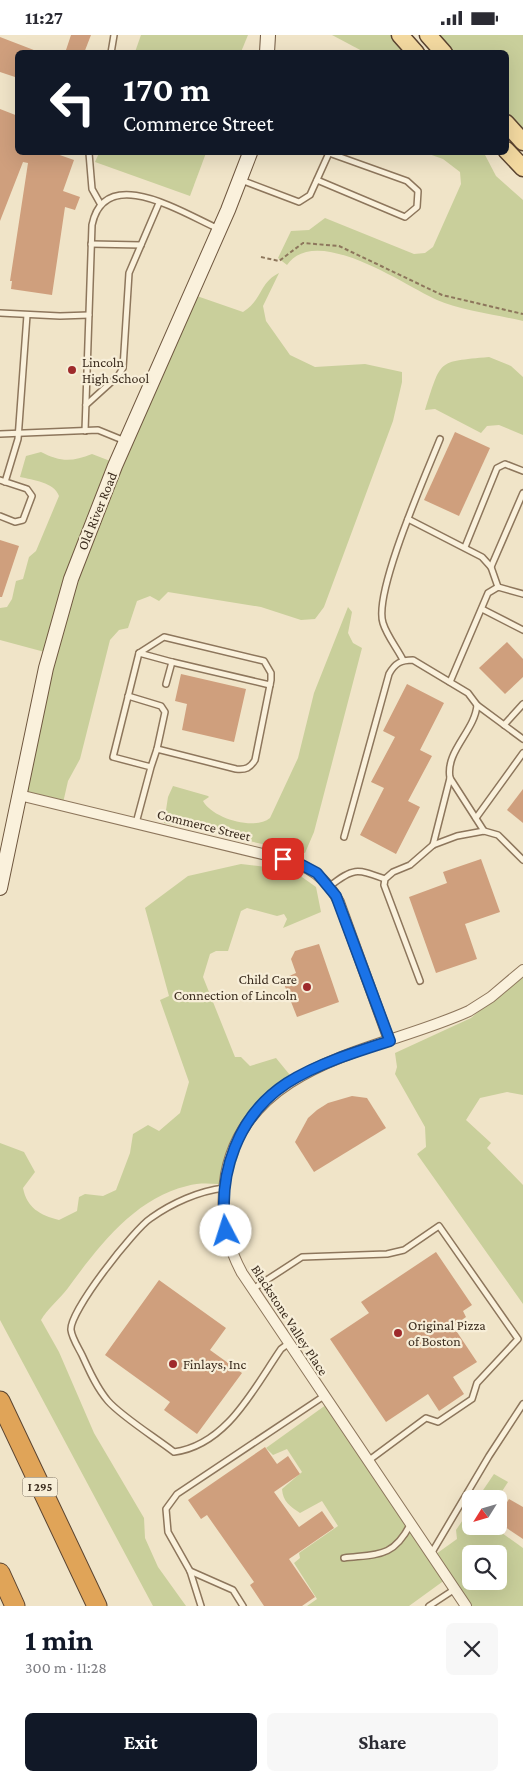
<!DOCTYPE html>
<meta charset="utf-8">
<style>
:root{--surface:#fff;--page:#f7f7f7;--text:#2b2b33;--muted:#7c7c81;--accent:#111827}
body{margin:0;font-family:"Crimson Pro",serif;background:var(--page);color:var(--text);height:100vh;display:flex;flex-direction:column;font-size:19px;white-space:nowrap}
*{box-sizing:border-box;margin:0}
p{font-size:16px;color:var(--muted)}
.icon{flex:none;width:28px;height:28px;fill:none;stroke:currentColor;stroke-width:2;stroke-linecap:round;stroke-linejoin:round}
.map{position:relative;height:1571px;overflow:hidden}
.side{display:flex;flex-direction:column;background:var(--surface);flex:1}
.side>*{flex:none}
.hud{position:absolute;left:15px;top:15px;width:494px;height:105px;border-radius:8px;box-shadow:0 5px 20px #0002;background:#111827;color:#fff;overflow:hidden}
.needle{width:32px;rotate:233deg}
.buttons{position:absolute;left:462px;top:1455px;display:grid;gap:10px}
.buttons a{display:grid;place-items:center;width:45px;height:45px;border-radius:8px;background:var(--surface);box-shadow:0 5px 20px #0002;font-size:25px}
.pin{position:absolute;display:grid;place-items:center;width:42px;height:42px;color:#fff;margin:-21px;border-radius:10px;box-shadow:0 2px 8px #0006}
.me{position:absolute;width:55px;margin:-28px;rotate:355deg;stroke-linejoin:round;filter:drop-shadow(0 0 4px #0008)}
.turn{display:flex;align-items:center;gap:18px;height:105px;padding:0 25px;font-size:22px}
.turn .icon{width:65px;height:65px;stroke-width:2.5}
.turn b{display:block;font-size:35px;line-height:42px}
.round{display:grid;place-items:center;flex:none;width:52px;height:52px;border-radius:8px;background:var(--page)}
.overview{display:flex;align-items:center;justify-content:space-between;height:85px;padding:0 25px}
h1{font-size:30px;font-weight:700;line-height:38px;color:var(--accent)}
.button{display:flex;gap:10px;margin-top:auto;padding:10px 25px}
.button a{flex:1;height:58px;border-radius:8px;background:var(--accent);color:#fff;font-size:20px;font-weight:700;line-height:58px;text-align:center}
.button a+a{background:var(--page);color:var(--text)}
.status{display:flex;justify-content:space-between;align-items:center;height:35px;padding:0 25px;background:var(--surface);direction:ltr}
.status svg{height:14px;fill:currentColor}
.map>svg:first-child{display:block}
.green{fill:#c9cf9b;fill-rule:evenodd}
.building{fill:#cf9f7d}
.lines{fill:none;stroke-linecap:round;stroke-linejoin:round}
.lane-casing{stroke:#8d765c;stroke-width:8}
.street-casing{stroke:#8d765c;stroke-width:12}
.secondary-casing{stroke:#6f573f;stroke-width:16}
.primary-casing{stroke:#5b4430;stroke-width:19}
.highway-casing{stroke:#5b4430;stroke-width:21}
.path{stroke:#8d765c;stroke-width:2;stroke-dasharray:4 2.5;stroke-linecap:butt}
.lane{stroke:#faf1dc;stroke-width:5}
.street{stroke:#faf1dc;stroke-width:10}
.secondary{stroke:#faf1dc;stroke-width:14}
.primary{stroke:#f3d9a0;stroke-width:16}
.highway{stroke:#e0a458;stroke-width:19}
.route-casing{stroke:#114b97;stroke-width:12}
.route{stroke:#1a73e8;stroke-width:9}
.poi-dot{fill:#9e2a2b;stroke:#f7eed8;stroke-width:2}
.labels{text-anchor:middle;dominant-baseline:central;stroke-width:4.5;stroke-linejoin:round;paint-order:stroke}
.shield{fill:#f7eed8;stroke:#756857;stroke-width:1}
.shield-label{font-size:12px;font-weight:bold;fill:#3d2e20}
.poi-label{font-size:14px;fill:#3d2e20;stroke:#f7eed8;text-anchor:start}
.street-label{font-size:14px;fill:#3d2e20;stroke:#f7eed8}
</style>
<div class="status"><b>11:27</b><svg viewBox="0 0 49 12"><path d="M0 12V9h3v3zM5 12V6h3v6zM10 12V3h3v9zM15 12V0h3v12zM26 1h20v11H26zM47 4h2v5h-2z"/></svg></div>
<div class="map">
<svg width="523" height="1571" viewBox="0 0 523 1571">
<rect width="100%" height="100%" fill="#f0e4c8"/>
<g class="green">
<path d="M141 0H248L241 17H135Z"/>
<path d="M332 0H402L411 17H364Z"/>
<path d="M428 0H523V104L506 86V18L444 17Z"/>
<path d="M99 118H206L190 161 95 127Z"/>
<path d="M426 118H484L496 141 523 165V286C498 280 460 275 437 265 404 250 316 188 287 230L278 223 291 196 309 195 325 183 414 219 425 218 433 212 461 149 460 137 443 124Z"/>
<path d="M279 238 263 271 266 286 290 320 315 332 365 329 402 337V347L393 386 324 572 315 584 301 585 261 572 168 557 159 566 150 561 137 566 128 593 119 595 110 605 80 724 68 746 63 768 23 761 52 619 0 605V573L7 572 12 564 16 546 23 544 29 522 36 516 59 461C54 447 33 445 20 442L26 421 41 417C60 427 72 427 92 419L118 429 194 260 243 277C263 264 259 248 279 238Z"/>
<path d="M489 322 511 331 523 342V400L499 390 487 391 481 398 435 374 425 375C442 324 436 327 489 322Z"/>
<path d="M348 572 352 577 348 598 353 608 362 613 314 797 305 818 164 788 168 762 173 751 208 761 209 762 203 766C212 783 254 796 270 783L298 723 314 658Z"/>
<path d="M241 829 292 835 316 852 321 877 283 893 287 884 284 879 277 881 247 873 241 876 228 916H216L210 919 203 942 235 1022H241L250 1031 276 1023 294 1045 273 1062 244 1102 229 1150C215 1149 201 1147 187 1151 135 1163 98 1212 68 1253 60 1264 47 1274 41 1285L59 1317 94 1398 144 1483 145 1503 158 1532 186 1571H153L0 1285V1108L24 1117 35 1137 23 1153C27 1173 40 1180 59 1185L77 1176 79 1162 85 1159 103 1161 116 1155 130 1118 133 1099 148 1090 159 1096 180 1078 189 1047 160 965 169 961 145 873 188 841Z"/>
<path d="M523 937V1060L507 1057 480 1063 466 1085 491 1108 487 1113 523 1150V1269L417 1119 426 1112 425 1092 395 1039 397 1032 395 1018 471 983Z"/>
<path d="M330 1367 436 1519 457 1504 456 1495 471 1473V1491H492L523 1513V1571H470L449 1542 409 1571H307L317 1564 294 1528 300 1523 299 1518 338 1491 322 1466 300 1478C290 1471 283 1467 282 1454L302 1437 287 1414 273 1420 266 1413ZM471 1519H499V1546H471Z"/>
<path d="M494 1439 508 1447 497 1464H477Z"/>
</g>
<g class="building">
<path d="M71 0H91L84 18H65Z"/>
<path d="M0 2 39 17 18 18V43L0 37Z"/>
<path d="M0 74 18 81V118H54L74 125 63 156 80 162 75 175 65 172 52 260 11 254 12 246H10L28 128 23 127 0 186Z"/>
<path d="M455 397 490 413 459 481 424 465Z"/>
<path d="M0 505 19 511 2 562H0Z"/>
<path d="M507 607 523 624V642L505 659 479 633Z"/>
<path d="M181 639 246 654 234 707 182 695 187 669 175 666Z"/>
<path d="M407 649 444 668 420 715 432 721 408 766 420 772 396 819 360 800 384 753 371 747 395 702 383 696Z"/>
<path d="M523 754V788L507 775Z"/>
<path d="M481 824 500 877 465 889 477 924 436 938 409 862 447 848 443 837Z"/>
<path d="M319 909 339 967 297 982 284 949 287 942 296 938 291 924 295 916Z"/>
<path d="M352 1061 367 1063 386 1093 314 1137 295 1107 308 1083 317 1075 328 1068Z"/>
<path d="M436 1217 472 1270 463 1276 466 1282 453 1291 477 1327 453 1342 464 1359 439 1376 428 1359 386 1387 330 1304 369 1278 361 1267Z"/>
<path d="M159 1245 226 1293 210 1315 242 1338 197 1399 164 1375 170 1367 105 1320Z"/>
<path d="M265 1412 277 1429 288 1421 300 1439 274 1457 299 1492 322 1476 334 1493 289 1524 315 1562 302 1571H264L250 1550 254 1547 207 1480 201 1484 188 1465Z"/>
<path d="M509 1464 523 1472V1504L499 1488V1480Z"/>
</g>
<g class="lines">
<defs>
<g id="lane">
<path d="M111 18 114 0"/>
<path d="M89 118 92 154 101 170"/>
<path d="M241 145 299 167 310 160 329 118"/>
<path d="M317 145 405 182 417 172 418 156 407 146 329 118"/>
<path d="M91 209 141 210"/>
<path d="M0 278 60 281 89 280"/>
<path d="M86 370 118 341 123 333 129 238 159 168"/>
<path d="M85 396 92 190C105 127 186 180 219 194"/>
<path d="M0 399 98 395 125 406"/>
<path d="M0 445 27 454 32 461 23 485 15 487 0 481"/>
<path d="M5 447 18 404 27 280"/>
<path d="M408 484 482 522 491 532 498 552"/>
<path d="M465 512 497 433 505 429 523 436"/>
<path d="M491 532 523 458"/>
<path d="M482 574 523 595"/>
<path d="M139 618 172 627 166 649"/>
<path d="M403 625C397 613 387 601 383 588 373 558 427 437 440 404"/>
<path d="M172 627 270 650"/>
<path d="M450 647 488 558 498 552 523 559"/>
<path d="M128 661 161 671 165 677 157 714"/>
<path d="M477 670 523 704"/>
<path d="M504 690 523 669"/>
<path d="M476 783 523 718"/>
<path d="M136 788 151 732 113 722 139 618 164 602 264 626 271 638V645L255 725C250 733 246 735 236 734L157 714 151 732"/>
<path d="M344 802 389 639C395 628 401 625 413 625L468 658 477 670C475 696 445 716 450 743L484 796"/>
<path d="M433 810 450 743"/>
<path d="M330 851C354 832 357 834 385 844"/>
<path d="M420 946 384 850 385 844 393 837 410 830 433 810 457 801 484 796 498 800 523 825"/>
<path d="M224 1153C199 1156 172 1168 151 1183 134 1194 69 1277 71 1295 72 1303 78 1312 82 1320 89 1335 96 1352 108 1366 121 1381 156 1403 174 1417 227 1410 254 1353 281 1314L289 1308"/>
<path d="M253 1254 302 1222 387 1219 404 1215 439 1191 518 1304 477 1348 472 1364 438 1387 426 1383 368 1426"/>
<path d="M431 1519 489 1421 523 1369"/>
<path d="M344 1523C377 1519 393 1523 410 1490"/>
<path d="M190 1536 233 1555 243 1571"/>
<path d="M201 1571 190 1536 168 1497 166 1474 177 1459 324 1361"/>
<path d="M429 1571 455 1554"/>
</g>
<g id="street">
<path d="M19 760 283 824C309 831 326 842 339 867L389 1005"/>
<path d="M466 1571 242 1238C225 1207 220 1174 226 1139 248 1025 382 1016 469 976L491 962 523 935"/>
</g>
<g id="secondary">
<path d="M267 18 268 0"/>
<path d="M0 853 46 633 71 544 115 431 228 175 250 118"/>
</g>
<g id="primary">
<path d="M400 0 416 18"/>
<path d="M428 0 444 18"/>
<path d="M506 88 523 107"/>
<path d="M506 115 523 133"/>
</g>
<g id="highway">
<path d="M0 1366 97 1571"/>
<path d="M0 1538 15 1571"/>
</g>
</defs>
<use href="#lane" class="lane-casing"/>
<use href="#street" class="street-casing"/>
<use href="#secondary" class="secondary-casing"/>
<use href="#primary" class="primary-casing"/>
<use href="#highway" class="highway-casing"/>
<path class="path" d="M261 222 279 226 303 208 339 211 442 260 523 279"/>
<use href="#lane" class="lane"/>
<use href="#street" class="street"/>
<use href="#secondary" class="secondary"/>
<use href="#primary" class="primary"/>
<use href="#highway" class="highway"/>
</g>
<g class="lines">
<defs>
<path id="route" d="M226 1196C217 1139 238 1080 287 1048 317 1029 355 1017 390 1006L336 861 317 838 302 830 283 824"/>
</defs>
<use href="#route" class="route-casing"/>
<use href="#route" class="route"/>
</g>
<g class="poi-dot">
<circle cx="72" cy="335" r="5"/>
<circle cx="307" cy="952" r="5"/>
<circle cx="398" cy="1298" r="5"/>
<circle cx="173" cy="1329" r="5"/>
</g>
<g class="labels">
<rect class="shield" x="22.5" y="1442.5" width="35" height="19" rx="4"/>
<g class="shield-label">
<text x="40" y="1452">I 295</text>
</g>
<g class="poi-label">
<text x="82" y="327">Lincoln<tspan x="82" dy="16">High School</tspan></text>
<text x="297" y="944" text-anchor="end">Child Care<tspan x="297" dy="16">Connection of Lincoln</tspan></text>
<text x="408" y="1290">Original Pizza<tspan x="408" dy="16">of Boston</tspan></text>
<text x="183" y="1329">Finlays, Inc</text>
</g>
<g class="street-label">
<text transform="translate(97 476) rotate(-68)">Old River Road</text>
<text transform="translate(204 790) rotate(14)">Commerce Street</text>
<text transform="translate(290 1285) rotate(57)">Blackstone Valley Place</text>
</g>
</g>
</svg>
<div class="buttons">
<a><svg class="needle" viewBox="-14 -14 28 28"><path d="M0-13l5 13h-10z" fill="#e53935"/><path d="M0 13l5-13h-10z" fill="#7c7c81"/></svg></a>
<a><svg class="icon" aria-label="search" viewBox="0 0 24 24"><circle cx="10" cy="10" r="6"/><path d="M15 15l6 6"/></svg></a>
</div>
<div class="pin" style="left:283px;top:824px;background:#d93025"><svg class="icon" aria-label="arrive" viewBox="0 0 24 24"><path d="M6 21V4h12l-3 4 3 4H6"/></svg></div>
<svg class="me" style="left:226px;top:1196px" viewBox="-20 -20 40 40"><circle r="19" fill="#fff"/><path d="M0-13L10 11 0 6-10 11z" fill="#1a73e8"/></svg>
<div class="hud">
<div class="turn"><svg class="icon" aria-label="left" viewBox="0 0 24 24"><path d="M17 20v-9H6M10 6l-5 5 5 5"/></svg><div><b>170 m</b>Commerce Street</div></div>
</div>
</div>
<section class="side">
<div class="overview"><div><h1>1 min</h1><p>300 m · 11:28</p></div><a class="round"><svg class="icon" aria-label="close" viewBox="0 0 24 24"><path d="M6 6l12 12M18 6L6 18"/></svg></a></div>
<div class="button"><a>Exit</a><a>Share</a></div>
</section>
